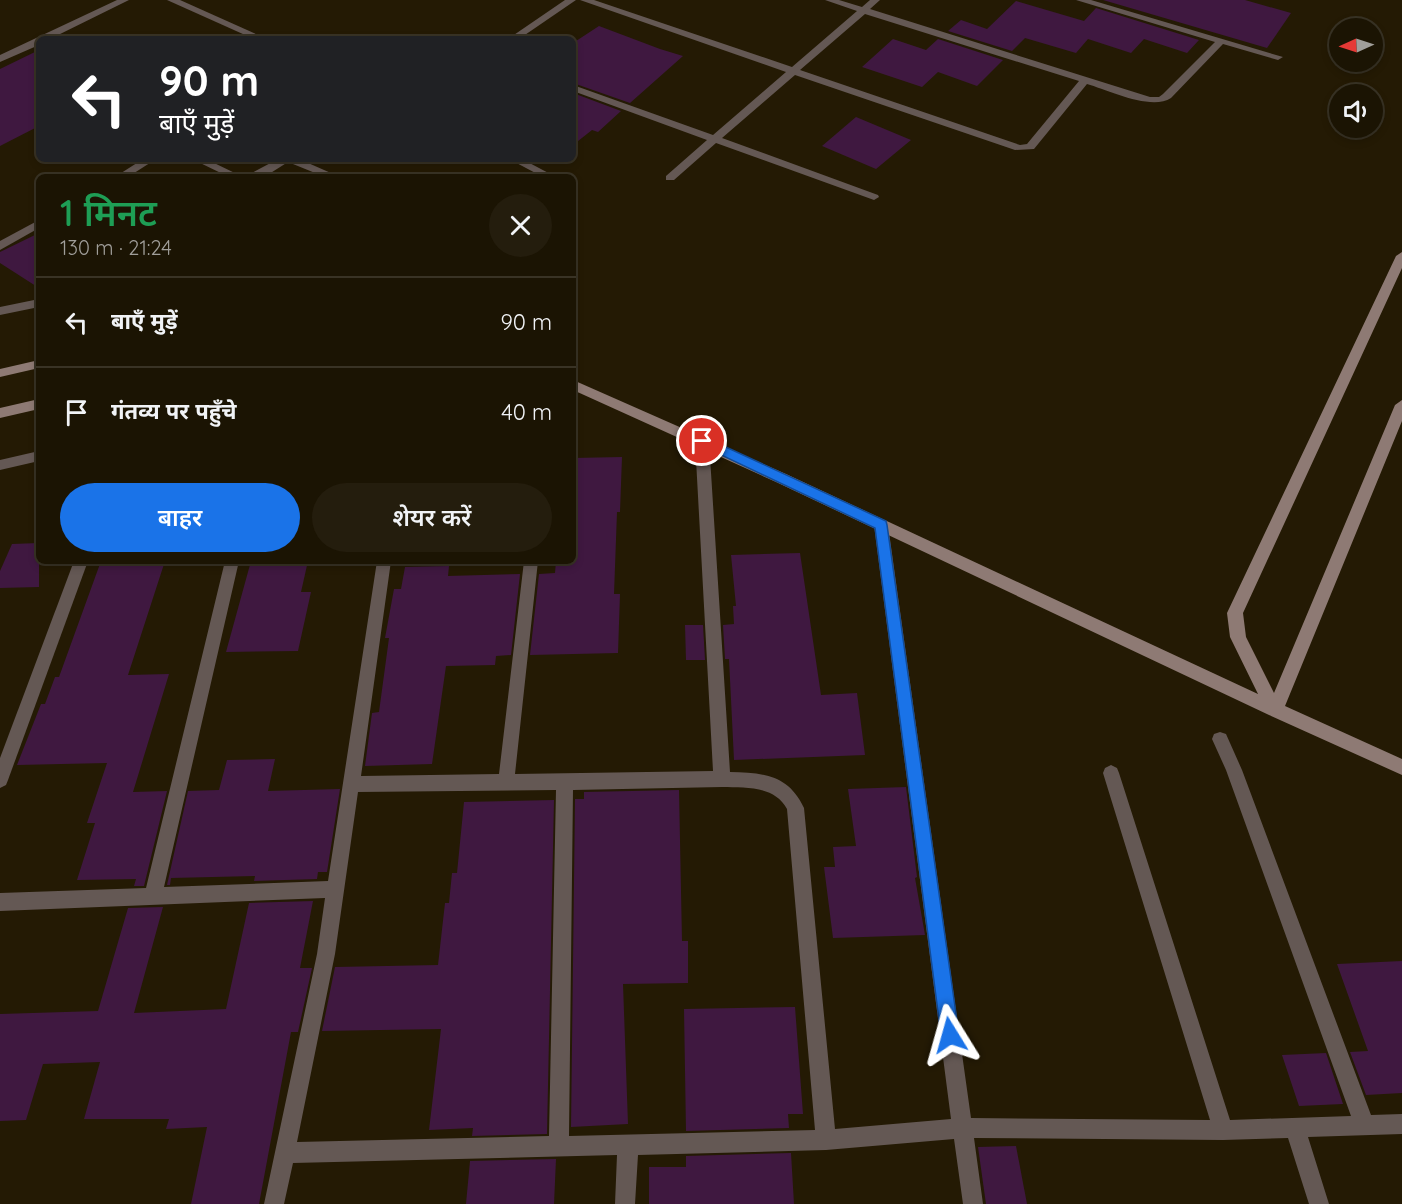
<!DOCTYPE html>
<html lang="hi">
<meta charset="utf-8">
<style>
:root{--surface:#1b1403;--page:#241d0d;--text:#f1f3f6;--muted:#a09e9a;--line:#393325;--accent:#1a73e8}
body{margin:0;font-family:Quicksand,"Noto Sans Devanagari",sans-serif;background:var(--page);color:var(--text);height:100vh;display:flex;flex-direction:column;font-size:22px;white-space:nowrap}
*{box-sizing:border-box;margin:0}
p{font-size:20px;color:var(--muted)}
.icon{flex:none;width:33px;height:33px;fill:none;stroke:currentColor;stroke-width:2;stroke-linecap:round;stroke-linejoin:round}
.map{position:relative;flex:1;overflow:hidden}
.panel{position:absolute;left:36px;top:174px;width:540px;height:390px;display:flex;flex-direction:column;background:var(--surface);border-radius:9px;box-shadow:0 3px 9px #0003,0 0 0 2px var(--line)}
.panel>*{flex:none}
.hud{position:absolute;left:36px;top:36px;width:540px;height:126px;border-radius:9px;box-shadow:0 3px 9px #0003,0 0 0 2px var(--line);background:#202124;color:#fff;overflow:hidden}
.needle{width:39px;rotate:267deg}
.buttons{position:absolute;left:1329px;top:18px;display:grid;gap:12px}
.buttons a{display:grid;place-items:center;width:54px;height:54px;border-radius:50%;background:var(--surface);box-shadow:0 3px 9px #0003,0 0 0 2px var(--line);font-size:30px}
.pin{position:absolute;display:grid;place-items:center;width:51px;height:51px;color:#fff;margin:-26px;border:3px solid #fff;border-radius:50%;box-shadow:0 2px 6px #0007}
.me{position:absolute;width:66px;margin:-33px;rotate:352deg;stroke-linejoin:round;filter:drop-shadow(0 0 4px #0008)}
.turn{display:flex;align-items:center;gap:21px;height:126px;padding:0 24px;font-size:27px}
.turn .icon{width:78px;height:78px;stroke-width:2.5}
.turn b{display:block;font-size:42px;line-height:51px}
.round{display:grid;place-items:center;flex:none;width:63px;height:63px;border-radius:32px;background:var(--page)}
.overview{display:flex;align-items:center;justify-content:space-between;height:102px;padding:0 24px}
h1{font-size:36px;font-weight:600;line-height:45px;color:#1e9e55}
.button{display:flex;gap:12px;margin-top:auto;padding:12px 24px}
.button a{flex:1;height:69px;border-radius:36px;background:var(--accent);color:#fff;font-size:24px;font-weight:600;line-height:69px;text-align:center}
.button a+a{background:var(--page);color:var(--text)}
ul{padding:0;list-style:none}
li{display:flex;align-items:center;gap:18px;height:90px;padding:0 24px;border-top:2px solid var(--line)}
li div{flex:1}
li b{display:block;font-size:22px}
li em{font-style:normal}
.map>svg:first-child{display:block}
.building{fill:#3f1840}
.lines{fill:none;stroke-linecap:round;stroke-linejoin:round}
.lane{fill:#645854;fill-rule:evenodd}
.street{fill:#645854;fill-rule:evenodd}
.secondary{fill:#8e7a74;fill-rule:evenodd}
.route{fill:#1a73e8;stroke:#114b97;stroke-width:1.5}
</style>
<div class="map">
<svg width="1402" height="1204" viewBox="0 0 1402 1204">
<rect width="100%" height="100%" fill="#241a04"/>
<g class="building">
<path d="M1103 0H1245L1291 13 1267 48Z"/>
<path d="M1016 1 1084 21 1096 8 1199 40 1187 53 1144 39 1131 53 1088 39 1076 53 1025 38 1012 51 948 31 961 20 987 29Z"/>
<path d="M599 26 660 49 683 56 630 103 573 83V43Z"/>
<path d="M893 39 926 50 938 39 1003 60 977 86 938 72 922 87 862 67Z"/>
<path d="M39 50V126L0 146V69Z"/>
<path d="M573 93 621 111 598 132 592 130 573 145Z"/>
<path d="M856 117 911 140 876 169 822 146Z"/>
<path d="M39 233V288L0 263V252Z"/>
<path d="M622 457 620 512H617L614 594H620L618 653 530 655 539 574 555 573 556 561H573V458Z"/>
<path d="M39 543V587L0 588V571L12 544Z"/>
<path d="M800 553 821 695 857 693 865 755 734 760 729 659H725L723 625 734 624 733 606H736L731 555Z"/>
<path d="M101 561H165L128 675 169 674 133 792 167 791 144 886H134L136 879 77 880 95 823H87L107 763 17 765 41 704H45L55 677H59Z"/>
<path d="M251 561H308L301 592H311L298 651 226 652Z"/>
<path d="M449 566 448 576 520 574 511 655 496 656 495 665 446 666 432 764 365 766 372 713 379 712 389 638H385L394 589H401L405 567Z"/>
<path d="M685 625H703L705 660H686Z"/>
<path d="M275 759 268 791 340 789 327 872H318L317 879 254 881 255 876 171 878 170 885H167L188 791 219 790 227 760Z"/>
<path d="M906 787 917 877 915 878 925 935 833 938 824 867H835L833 847 856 846 848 789Z"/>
<path d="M679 790 682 941H688V983L623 984 628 1124 571 1127 575 799H584V792Z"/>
<path d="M554 800 547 1134 472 1136 473 1128 429 1130 441 1029 322 1031 335 967 438 965 445 903H449L452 873H457L464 802Z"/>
<path d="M313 901 300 968H312L298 1032H291L259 1204H191L207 1127 166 1129 169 1119H84L100 1062 43 1064 26 1120 0 1121V1014L98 1011 128 908 163 907 134 1013 226 1009 249 903Z"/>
<path d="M1402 961V1093L1366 1095 1350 1052 1368 1051 1337 964Z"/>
<path d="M795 1007 803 1114H788L789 1128 686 1131 684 1009Z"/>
<path d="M1326 1053 1343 1104 1299 1106 1282 1055Z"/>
<path d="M1016 1146 1027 1204H986L978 1147Z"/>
<path d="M791 1153 794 1204H649V1167H686V1156Z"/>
<path d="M556 1159 554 1204H466L470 1161Z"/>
</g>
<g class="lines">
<g class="lane">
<path d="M117 0H129L50 39H39V45L0 62V55Z"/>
<path d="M167 0H180L267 39H254Z"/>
<path d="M143 159H156L128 177H115Z"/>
<path d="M192 159H206L243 177H229Z"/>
<path d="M278 159H299L340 177H325L288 162 269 174 244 177Z"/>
<path d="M509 159H522L556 177H543Z"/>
<path d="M39 220V228L0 250V241Z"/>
<path d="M39 299V307L0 315V307Z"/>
<path d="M39 451V461L0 470V460Z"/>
</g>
<g class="street">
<path d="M565 0H576L519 39H508Z"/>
<path d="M580 0H594L792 67 857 11 825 0H839L862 7 870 0H880L870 9 1150 97H1159L1163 94 1215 42 1076 0H1091L1283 57 1278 60 1223 44 1171 98C1151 111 1108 90 1087 84L1034 149 1015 150 795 75 722 138 878 195 879 197 874 200 716 143 674 180H666V176L707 140 573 91V85L713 135 786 72ZM865 14 1079 81 1027 144 1020 145 800 70Z"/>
<path d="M702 436 709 441 730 772C763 773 788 774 804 808L835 1129 951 1119 874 525 876 521H886L888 525 971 1118 1210 1120 1103 773 1105 768 1111 765 1117 768 1119 773 1230 1120 1351 1116 1226 770 1212 739 1214 734 1220 732 1226 734 1242 770 1371 1115 1402 1114V1134L1308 1137 1329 1204H1309L1288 1138 1223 1140 974 1138 983 1204H963L954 1139 826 1150 638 1155 635 1204H615L617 1155 293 1163 284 1204H264L317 954 325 898 0 911V893L146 888 225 561H239L164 887 328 881 377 561H391L361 776 499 774 524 561H538L515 774 713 771 695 441ZM722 787C745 788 774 785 787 809L815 1130 569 1136 573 790ZM556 790 549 1136 297 1142 335 954 358 792Z"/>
<path d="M74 561H88L8 780 6 785 0 788V758Z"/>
</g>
<g class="secondary">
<path d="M1402 252V268L1243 613 1246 637 1274 693 1395 405 1402 400V421L1285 706 1402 759V775L1269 715 776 482 573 390V380L786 474 1258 694 1230 637 1227 613 1396 256Z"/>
<path d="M39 360V368L0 377V369Z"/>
<path d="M39 399V409L0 418V408Z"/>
</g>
</g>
<path class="route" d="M702 436 886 521 887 525 959 1035 956 1041 950 1044 944 1041 941 1035 875 528 698 444 696 441Z"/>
</svg>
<div class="buttons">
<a><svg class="needle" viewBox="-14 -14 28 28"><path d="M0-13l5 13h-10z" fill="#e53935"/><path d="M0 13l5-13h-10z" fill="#a09e9a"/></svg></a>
<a><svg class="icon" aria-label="sound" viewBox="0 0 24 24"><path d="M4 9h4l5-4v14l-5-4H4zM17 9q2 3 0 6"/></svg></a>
</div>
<div class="pin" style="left:702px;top:441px;background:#d93025"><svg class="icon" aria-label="arrive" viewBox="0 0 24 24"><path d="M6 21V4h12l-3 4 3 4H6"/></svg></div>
<svg class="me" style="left:950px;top:1035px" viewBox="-20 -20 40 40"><path d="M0-17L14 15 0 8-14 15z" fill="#1a73e8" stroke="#fff" stroke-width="4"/></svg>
<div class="hud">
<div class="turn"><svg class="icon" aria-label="left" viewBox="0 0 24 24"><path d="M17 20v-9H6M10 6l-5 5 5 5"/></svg><div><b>90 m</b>बाएँ मुड़ें</div></div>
</div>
<section class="panel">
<div class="overview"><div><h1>1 मिनट</h1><p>130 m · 21:24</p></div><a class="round"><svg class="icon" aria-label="close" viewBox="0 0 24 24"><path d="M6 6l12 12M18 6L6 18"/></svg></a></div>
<ul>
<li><svg class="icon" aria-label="left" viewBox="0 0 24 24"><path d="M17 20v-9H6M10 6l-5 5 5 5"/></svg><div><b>बाएँ मुड़ें</b></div><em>90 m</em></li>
<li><svg class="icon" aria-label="arrive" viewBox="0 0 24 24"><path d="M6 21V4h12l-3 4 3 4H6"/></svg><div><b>गंतव्य पर पहुँचे</b></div><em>40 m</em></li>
</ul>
<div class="button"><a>बाहर</a><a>शेयर करें</a></div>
</section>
</div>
